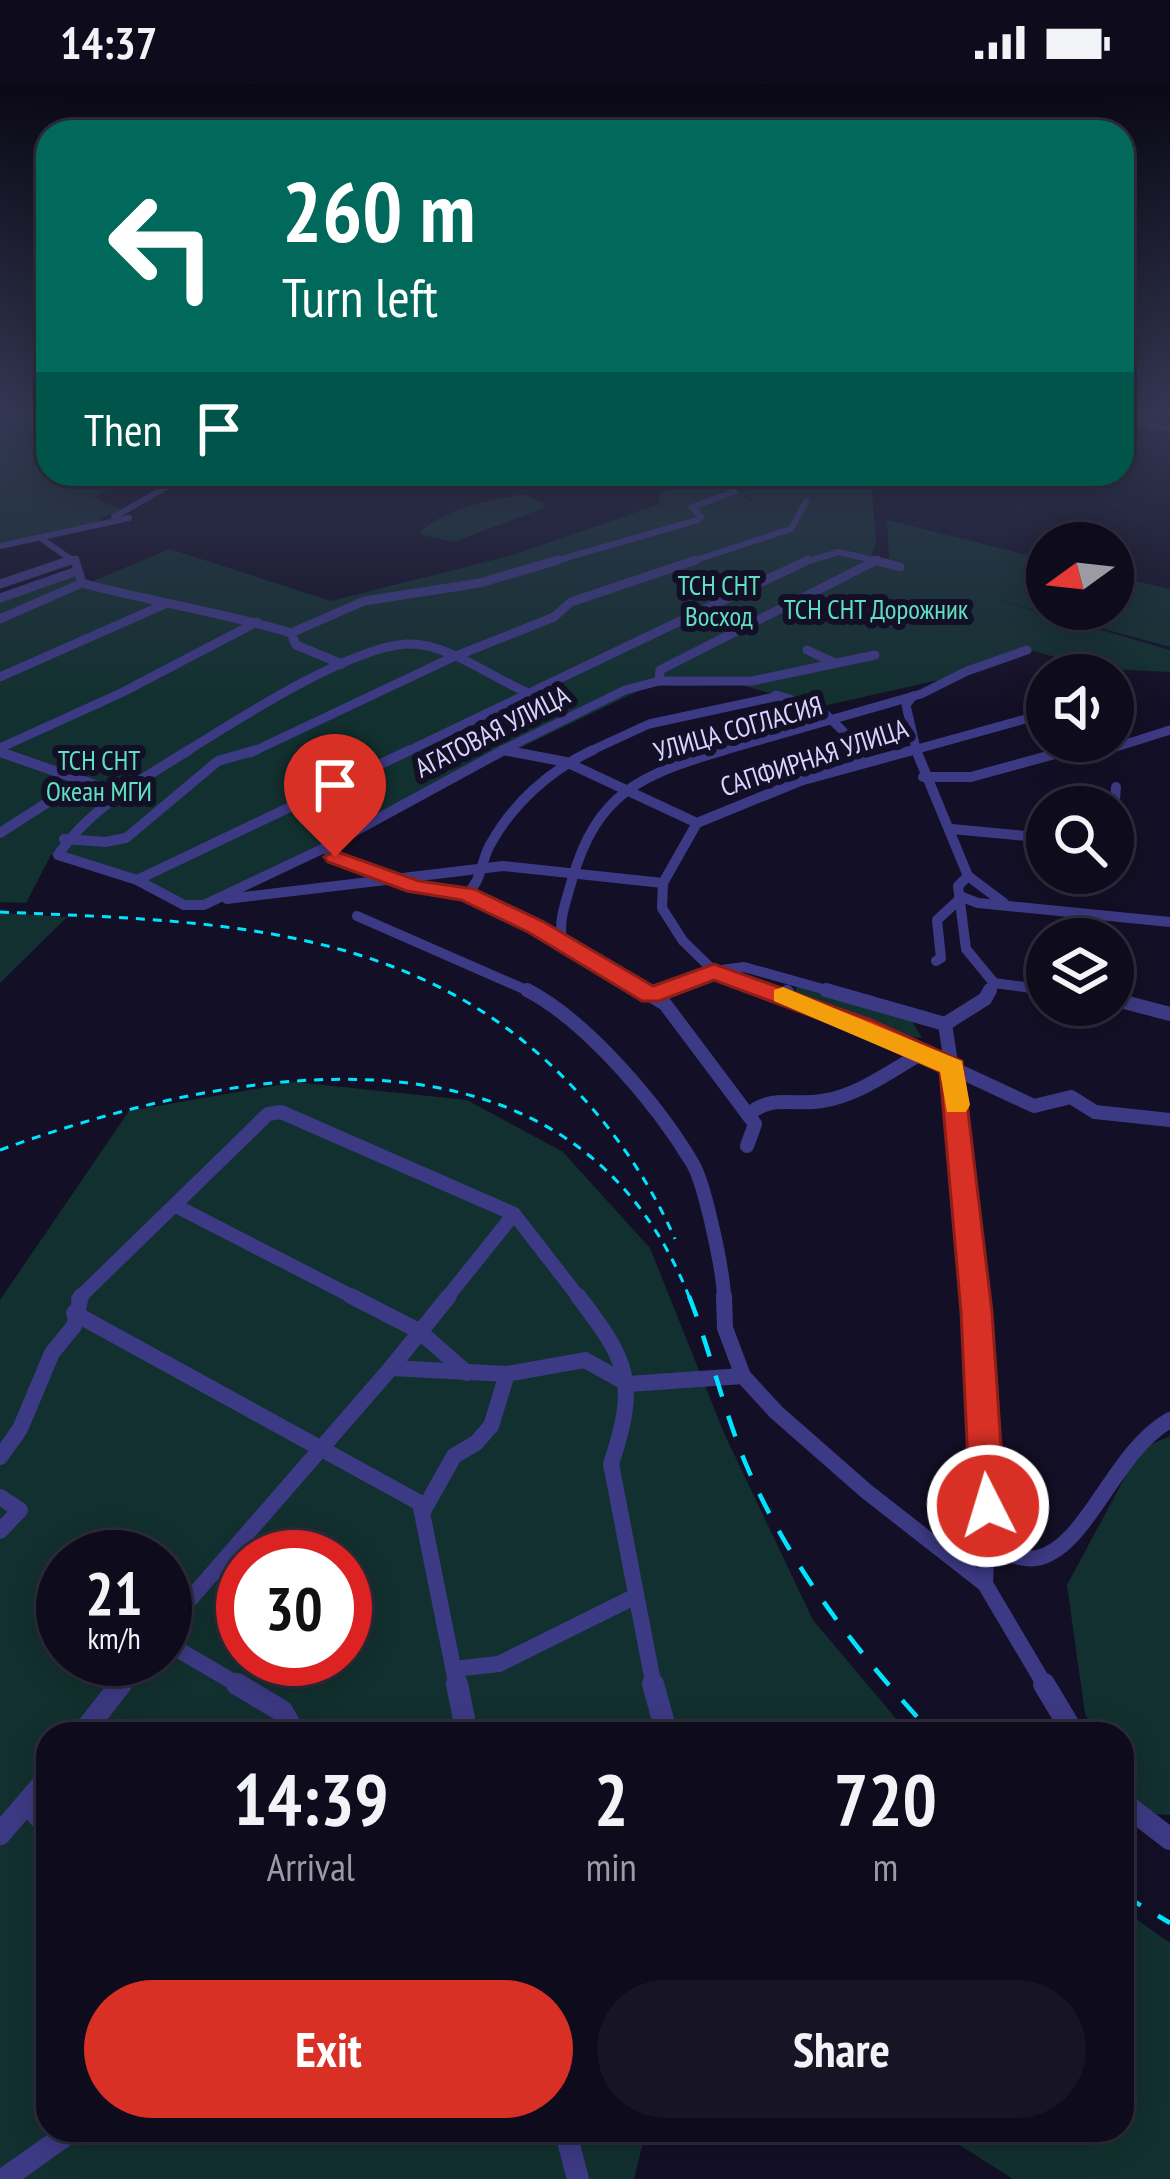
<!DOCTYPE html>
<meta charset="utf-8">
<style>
:root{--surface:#0e0b1c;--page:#171425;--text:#f1f3f6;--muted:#9b9ba3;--line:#2e2b3b;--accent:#d93025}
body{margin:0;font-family:"PT Sans Narrow",sans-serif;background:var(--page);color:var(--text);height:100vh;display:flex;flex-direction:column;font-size:45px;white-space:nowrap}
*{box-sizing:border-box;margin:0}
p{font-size:39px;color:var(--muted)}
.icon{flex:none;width:66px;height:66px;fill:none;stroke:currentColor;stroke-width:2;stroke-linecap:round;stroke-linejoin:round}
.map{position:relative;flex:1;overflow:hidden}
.drawer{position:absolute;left:36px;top:1638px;width:1098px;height:420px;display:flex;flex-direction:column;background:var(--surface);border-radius:36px;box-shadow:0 6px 30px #0003,0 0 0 3px var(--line)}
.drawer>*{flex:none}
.banner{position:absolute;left:36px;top:36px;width:1098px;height:366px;border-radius:36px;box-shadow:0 6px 30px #0003,0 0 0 3px var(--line);background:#00695c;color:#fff;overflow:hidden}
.needle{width:78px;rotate:255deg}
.fabs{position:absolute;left:1026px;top:438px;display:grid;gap:24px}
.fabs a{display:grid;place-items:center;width:108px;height:108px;border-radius:50%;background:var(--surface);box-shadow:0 6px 30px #0003,0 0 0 3px var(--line);font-size:60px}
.speed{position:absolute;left:36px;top:1446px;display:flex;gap:24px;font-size:60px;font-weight:700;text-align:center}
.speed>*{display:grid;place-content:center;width:156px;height:156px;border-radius:50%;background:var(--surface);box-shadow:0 6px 30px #0003,0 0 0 3px var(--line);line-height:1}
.speed small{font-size:30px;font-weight:400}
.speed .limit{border:18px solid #d22;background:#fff;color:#111}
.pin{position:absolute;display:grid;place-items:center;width:102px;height:102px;color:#fff;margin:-123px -51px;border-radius:50% 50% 50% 0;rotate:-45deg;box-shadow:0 0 12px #0007}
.pin .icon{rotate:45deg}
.me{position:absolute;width:132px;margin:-66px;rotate:355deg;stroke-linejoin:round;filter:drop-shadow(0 0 9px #0008)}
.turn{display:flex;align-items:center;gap:42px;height:252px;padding:0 48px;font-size:54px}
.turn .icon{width:156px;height:156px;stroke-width:2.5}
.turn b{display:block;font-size:84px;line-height:102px}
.then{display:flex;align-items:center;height:114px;padding:0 48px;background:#0003;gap:24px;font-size:45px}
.eta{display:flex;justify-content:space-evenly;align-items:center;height:204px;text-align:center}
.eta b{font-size:72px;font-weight:600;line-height:84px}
.primary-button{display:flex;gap:24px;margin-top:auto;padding:24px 48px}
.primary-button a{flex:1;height:138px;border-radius:72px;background:var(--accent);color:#fff;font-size:48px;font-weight:600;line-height:138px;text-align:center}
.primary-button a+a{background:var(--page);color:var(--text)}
.status{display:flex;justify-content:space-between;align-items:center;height:84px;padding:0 60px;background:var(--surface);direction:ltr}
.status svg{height:33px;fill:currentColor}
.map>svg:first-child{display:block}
.green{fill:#12302f;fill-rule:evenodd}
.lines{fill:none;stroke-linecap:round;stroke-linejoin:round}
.street-far5{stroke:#3d3a85;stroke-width:6}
.street-far4{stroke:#3d3a85;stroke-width:9}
.street-far3{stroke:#3d3a85;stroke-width:10}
.street-far2{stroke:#3d3a85;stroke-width:14}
.street-far1{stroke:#3d3a85;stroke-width:16}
.street{stroke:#3d3a85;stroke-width:22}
.rail-far1{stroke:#00e5ff;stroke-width:3;stroke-dasharray:9 8;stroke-linecap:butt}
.rail{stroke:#00e5ff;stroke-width:4.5;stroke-dasharray:22 20;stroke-linecap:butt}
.route{fill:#d93025;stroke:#8d1f18;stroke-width:3}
.slow{fill:#f59e0b}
.labels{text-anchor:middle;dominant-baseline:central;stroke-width:12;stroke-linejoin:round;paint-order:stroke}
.far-park-label{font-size:27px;fill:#5fe0c0;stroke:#130f26}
.far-street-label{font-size:27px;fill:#d9d4ff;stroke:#130f26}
</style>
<div class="status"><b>14:37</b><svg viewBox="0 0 49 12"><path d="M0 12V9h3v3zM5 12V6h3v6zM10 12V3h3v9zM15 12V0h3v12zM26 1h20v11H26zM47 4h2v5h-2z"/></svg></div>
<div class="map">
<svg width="1170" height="2095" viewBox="0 0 1170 2095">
<rect width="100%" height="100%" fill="#130f26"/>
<g class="green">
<path d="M0 329H48V390H136L93 414 127 427 101 433 98 441 0 463Z"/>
<path d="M674 390H720L762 427 725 390H871L876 459 870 475 824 460 879 481 882 475 889 474 887 436 1047 476V525H1113V492L1170 505V563L984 512 1170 566V588L1091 584 1034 567 952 593 819 623 741 601 669 602 659 597 200 818H186L93 781 51 771 26 819 0 818V666L233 550 0 663V515L75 489 84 500 144 519 88 499 170 465 331 517 513 471 660 420 658 412 682 395Z"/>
<path d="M525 411 544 419V424L454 458 419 450C431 430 500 411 525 411Z"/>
<path d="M0 829 67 833 0 899Z"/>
<path d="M798 901 912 937 922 954 898 952 793 912Z"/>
<path d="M295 998 467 1016 563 1068 650 1164 724 1349 813 1536 909 1650H48V2046H646L634 2095H0V1216L129 1027ZM63 1473H165V1575H63ZM243 1473H345V1575H243Z"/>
<path d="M1170 1352V1731L1144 1729 1122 1693V1650H1096L1085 1630 1067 1501 1140 1365Z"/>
<path d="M1122 1825 1170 1859V2095H1013L936 2046H1122Z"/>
</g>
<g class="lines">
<g class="street-far5">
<path d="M1122 337 1170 345"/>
<path d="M114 433 189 390"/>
<path d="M42 455 76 479"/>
<path d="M0 462 129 434"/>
<path d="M62 479 75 475"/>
<path d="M548 479 698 436 701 433 692 423 734 408 721 390"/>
<path d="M687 479 791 445 806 417"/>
<path d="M802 479 839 468 886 479"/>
<path d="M871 479 878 476"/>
</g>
<g class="street-far4">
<path d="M75 476 82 499C152 518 222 528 291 549L364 517 480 499 558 476"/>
<path d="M873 476 900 483"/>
<path d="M0 500 71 476"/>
<path d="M0 514 77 487"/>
<path d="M0 535 82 499"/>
<path d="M291 549 296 561 342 580"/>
<path d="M807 566 835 579"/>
<path d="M1092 586 1096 591"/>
<path d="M0 593 163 521"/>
<path d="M659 597 660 586 877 476"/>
<path d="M776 611 819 624 843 647 841 661 851 669"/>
<path d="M913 612 906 621 917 669"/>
<path d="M0 664 121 609 257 538"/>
<path d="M503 666 518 669"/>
<path d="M184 669C235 637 349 563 407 560 446 558 491 593 526 608"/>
<path d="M250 669 451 574 554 533 571 518 696 476"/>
<path d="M404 669 808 476"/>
<path d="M497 669 625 606 659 597H752L875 571"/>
<path d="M586 669 649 640 779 612"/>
<path d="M715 669 921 610 967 587 1027 566"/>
<path d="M903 669 1047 629"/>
<path d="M1067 669 1113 664 1170 646"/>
</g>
<g class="street-far3">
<path d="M189 666C142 695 89 725 58 771L137 796 184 821H204L324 764 504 666"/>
<path d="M503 666 566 678 697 739"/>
<path d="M847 666 863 679"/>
<path d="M916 666 968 792 958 802 966 865 994 899 988 909"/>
<path d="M0 668 121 710"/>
<path d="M923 693H971L1055 670 1096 666"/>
<path d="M1113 743 1116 703"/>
<path d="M952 745 1047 754"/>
<path d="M0 749 81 697"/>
<path d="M64 755 105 758 126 754 218 677 256 666"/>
<path d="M324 764C354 782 384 795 418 803 434 807 450 806 465 810 529 828 591 876 647 909"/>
<path d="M968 792 1004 819"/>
<path d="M137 796 410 666"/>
<path d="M466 810C483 796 480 779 490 761 513 719 550 686 593 666"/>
<path d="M962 813 978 819 1170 838"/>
<path d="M227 815 503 782 663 799"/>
<path d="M357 832 533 909"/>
<path d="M563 860C557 838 566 818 572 796 597 708 642 690 725 666"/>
<path d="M936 877 941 874 937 836 962 813"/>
<path d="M994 899 1047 906"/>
<path d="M655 909 714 887 744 883 837 909"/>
<path d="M777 909 714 887 683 857 662 824 663 799 697 739 800 697 913 666"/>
</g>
<g class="street-far2">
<path d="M527 906C587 937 658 1021 693 1080 705 1101 724 1189 724 1215"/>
<path d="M642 906 665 920 755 1040 747 1062"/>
<path d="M768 906 784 912"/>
<path d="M826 906 945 940 985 915 990 906"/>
<path d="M787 908 784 912 862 942 1034 1022 1071 1013 1095 1028 1170 1036"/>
<path d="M651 911 663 906"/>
<path d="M1113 915 1170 930"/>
<path d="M945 940 960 1038 974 1215"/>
<path d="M748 1031C771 1010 794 1022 822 1017 857 1012 889 988 919 971"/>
<path d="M176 1122 357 1215"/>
<path d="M78 1215 268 1030 281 1028 514 1130 580 1215"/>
<path d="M446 1215 514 1130"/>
</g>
<g class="street-far1">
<path d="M351 1212 419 1247 467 1289"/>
<path d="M578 1212C629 1278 638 1299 611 1380L654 1603"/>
<path d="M724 1212 725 1244 743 1292 776 1328 866 1407 985 1500 1046 1603"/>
<path d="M974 1212 988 1438 985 1500"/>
<path d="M74 1229 420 1419 457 1603"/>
<path d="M391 1284 449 1212"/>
<path d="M0 1373 20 1345 52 1269 74 1242 81 1212"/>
<path d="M0 1413 20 1426 0 1447"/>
<path d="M422 1429 454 1372 476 1359 491 1342 507 1290"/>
<path d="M992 1464C1006 1468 1022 1477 1037 1474 1088 1463 1113 1368 1170 1336"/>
<path d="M165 1544 391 1284 507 1290 585 1276 628 1300 743 1292"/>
<path d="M165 1558 242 1603"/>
<path d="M454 1585 499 1580 636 1512"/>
<path d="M118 1603 140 1575"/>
</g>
<g class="street">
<path d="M237 1600 282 1627 295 1650"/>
<path d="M457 1600 467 1650"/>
<path d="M653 1600 667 1650"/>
<path d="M1044 1600 1074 1650"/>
<path d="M82 1650 121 1600"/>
<path d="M1122 1718 1170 1755"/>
<path d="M28 1720 48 1743"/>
<path d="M0 1750 48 1694"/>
<path d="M565 2046 578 2095"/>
<path d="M4 2095 73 2046"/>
</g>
<g class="rail-far1">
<path d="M0 828C207 837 414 838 568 998 613 1044 649 1096 675 1155"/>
<path d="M0 1066C237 980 574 919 690 1215"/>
</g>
<g class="rail">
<path d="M689 1212C710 1266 723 1324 745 1378 789 1482 857 1569 933 1650"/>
<path d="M1122 1810 1170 1839"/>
</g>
</g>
<linearGradient id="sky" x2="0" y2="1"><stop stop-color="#0a0815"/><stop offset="0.53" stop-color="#333752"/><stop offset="1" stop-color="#333752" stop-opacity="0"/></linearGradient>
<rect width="1170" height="622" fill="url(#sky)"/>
<path class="route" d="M335 767 419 797 474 805 544 838 653 902 714 880 871 936 962 977 992 1228 1005 1422 1000 1434 988 1439 975 1434 970 1422 961 1228 940 988 854 948 714 896 659 917H642L528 848 461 816 407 807 328 778 324 773Z"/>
<path class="slow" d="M783 903 962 977 970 1021 966 1028H947L940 988 774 917V906Z"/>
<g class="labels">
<g class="far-park-label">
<text x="719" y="501">ТСН СНТ<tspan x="719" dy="31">Восход</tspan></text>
<text x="876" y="525">ТСН СНТ Дорожник</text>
<text x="99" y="676">ТСН СНТ<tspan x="99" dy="31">Океан МГИ</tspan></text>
</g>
<g class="far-street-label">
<text transform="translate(738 644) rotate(-16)">УЛИЦА СОГЛАСИЯ</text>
<text transform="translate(492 647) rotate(-27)">АГАТОВАЯ УЛИЦА</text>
<text transform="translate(814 673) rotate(-18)">САПФИРНАЯ УЛИЦА</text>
</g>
</g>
</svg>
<div class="fabs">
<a><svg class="needle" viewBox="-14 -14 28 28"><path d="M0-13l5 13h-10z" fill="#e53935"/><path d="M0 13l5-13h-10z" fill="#9b9ba3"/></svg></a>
<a><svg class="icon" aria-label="sound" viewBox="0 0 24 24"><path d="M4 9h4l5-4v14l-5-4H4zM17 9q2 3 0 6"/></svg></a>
<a><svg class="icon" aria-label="search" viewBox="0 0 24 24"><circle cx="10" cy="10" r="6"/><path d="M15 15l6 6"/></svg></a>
<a><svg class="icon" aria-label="layers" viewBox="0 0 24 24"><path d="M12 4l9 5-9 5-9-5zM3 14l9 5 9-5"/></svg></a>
</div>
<div class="speed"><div>21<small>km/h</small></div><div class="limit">30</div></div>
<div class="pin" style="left:335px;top:773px;background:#d93025"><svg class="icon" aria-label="arrive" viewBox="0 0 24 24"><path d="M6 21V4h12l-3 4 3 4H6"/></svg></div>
<svg class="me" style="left:988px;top:1422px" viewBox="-20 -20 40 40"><circle r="17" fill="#d93025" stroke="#fff" stroke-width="3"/><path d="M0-11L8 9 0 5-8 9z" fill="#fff"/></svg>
<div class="banner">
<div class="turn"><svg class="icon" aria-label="left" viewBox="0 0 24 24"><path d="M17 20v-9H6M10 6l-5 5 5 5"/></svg><div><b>260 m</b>Turn left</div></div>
<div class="then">Then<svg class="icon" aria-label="arrive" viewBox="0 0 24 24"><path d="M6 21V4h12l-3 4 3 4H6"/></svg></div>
</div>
<section class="drawer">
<div class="eta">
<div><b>14:39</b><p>Arrival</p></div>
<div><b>2</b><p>min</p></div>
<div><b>720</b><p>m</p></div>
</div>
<div class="primary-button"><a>Exit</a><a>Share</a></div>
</section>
</div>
